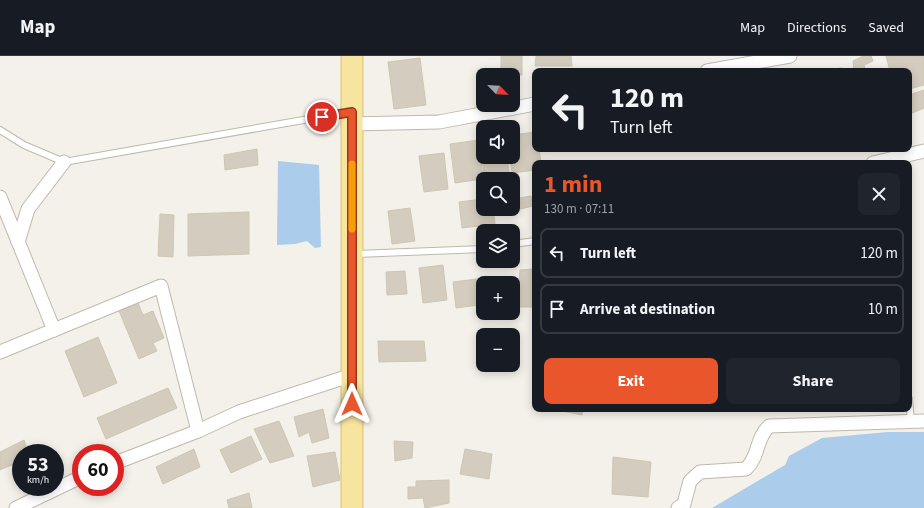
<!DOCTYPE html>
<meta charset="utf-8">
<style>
:root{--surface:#171b24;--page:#20242c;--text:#f1f3f6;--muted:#9ea1a6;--line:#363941;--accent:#e9562b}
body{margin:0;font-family:"Source Sans 3",sans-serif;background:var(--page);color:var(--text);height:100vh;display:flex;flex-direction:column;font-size:15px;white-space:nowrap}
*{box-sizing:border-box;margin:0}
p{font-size:13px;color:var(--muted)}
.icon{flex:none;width:22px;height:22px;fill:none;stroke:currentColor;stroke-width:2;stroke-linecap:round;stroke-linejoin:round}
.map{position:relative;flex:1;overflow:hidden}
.sheet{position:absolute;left:532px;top:104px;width:380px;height:252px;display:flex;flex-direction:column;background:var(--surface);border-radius:8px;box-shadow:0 2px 10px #0003}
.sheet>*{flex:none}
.top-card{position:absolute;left:532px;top:12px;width:380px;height:84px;border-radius:8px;box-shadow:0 2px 10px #0003;background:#171b24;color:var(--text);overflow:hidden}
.needle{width:26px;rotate:115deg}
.fabs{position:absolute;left:476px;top:12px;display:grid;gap:8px}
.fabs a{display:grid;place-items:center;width:44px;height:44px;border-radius:8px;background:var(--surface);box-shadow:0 2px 10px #0003;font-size:20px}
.speed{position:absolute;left:12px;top:388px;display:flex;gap:8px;font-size:20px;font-weight:700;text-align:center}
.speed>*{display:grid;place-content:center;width:52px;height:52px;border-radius:50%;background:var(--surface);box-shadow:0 2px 10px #0003;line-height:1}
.speed small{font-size:10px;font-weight:400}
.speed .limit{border:6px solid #d22;background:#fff;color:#111}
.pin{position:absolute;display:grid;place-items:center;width:34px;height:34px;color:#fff;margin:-17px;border:2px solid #fff;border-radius:50%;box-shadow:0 1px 4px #0007}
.me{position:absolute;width:44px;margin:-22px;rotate:0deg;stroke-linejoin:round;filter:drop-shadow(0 0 3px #0008)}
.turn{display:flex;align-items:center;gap:14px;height:84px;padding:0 12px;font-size:18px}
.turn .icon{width:52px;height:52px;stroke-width:2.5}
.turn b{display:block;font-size:28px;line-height:34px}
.round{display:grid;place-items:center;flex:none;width:42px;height:42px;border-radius:8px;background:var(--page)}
.headline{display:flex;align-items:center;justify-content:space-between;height:68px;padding:0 12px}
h1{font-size:24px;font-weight:700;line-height:30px;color:var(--accent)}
.primary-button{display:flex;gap:8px;margin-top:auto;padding:8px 12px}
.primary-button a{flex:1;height:46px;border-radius:8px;background:var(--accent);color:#fff;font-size:16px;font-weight:700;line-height:46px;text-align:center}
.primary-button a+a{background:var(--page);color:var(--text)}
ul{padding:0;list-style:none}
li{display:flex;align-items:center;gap:12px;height:50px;margin:0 8px 6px;padding:0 4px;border:2px solid var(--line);border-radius:8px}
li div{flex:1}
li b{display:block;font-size:15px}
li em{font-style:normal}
header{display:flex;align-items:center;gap:24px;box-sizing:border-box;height:56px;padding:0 20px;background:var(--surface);border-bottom:1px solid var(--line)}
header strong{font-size:19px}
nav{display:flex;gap:22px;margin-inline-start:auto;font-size:14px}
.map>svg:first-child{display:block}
.water{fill:#abcceb}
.building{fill:#d4cdbf;stroke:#cec6b3}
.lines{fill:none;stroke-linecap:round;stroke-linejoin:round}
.lane-casing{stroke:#beb9ac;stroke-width:8}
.street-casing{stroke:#beb9ac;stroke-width:15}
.primary-casing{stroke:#dac370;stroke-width:23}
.lane{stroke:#fff;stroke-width:6}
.street{stroke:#fff;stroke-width:13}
.primary{stroke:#f6e49f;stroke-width:21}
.route-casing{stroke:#97381c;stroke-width:10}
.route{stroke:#e9562b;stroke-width:7}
.slow{stroke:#f59e0b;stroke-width:7}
</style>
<header>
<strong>Map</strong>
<nav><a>Map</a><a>Directions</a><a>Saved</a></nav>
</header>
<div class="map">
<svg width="924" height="452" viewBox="0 0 924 452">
<rect width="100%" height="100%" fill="#f3f1e9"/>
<g class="water">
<path d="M278 105 319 109 321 191 315 192 307 185 295 188 277 189Z"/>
<path d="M888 376H924V452H712L785 409 789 400 822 382Z"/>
</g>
<g class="building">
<rect x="501" y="0" width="21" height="19"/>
<path d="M536 0H571L572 10H535Z"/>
<path d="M863 0H871L873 5 864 9 865 15H854L853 5Z"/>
<path d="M886 0H924V29L909 33V15H890Z"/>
<path d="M420 2 426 49 394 53 388 6Z"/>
<path d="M842 12V15H812Z"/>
<path d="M924 34V52L910 58 909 39Z"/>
<path d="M535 76V93H539L541 107H535V114L512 117 510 101H513V79Z"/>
<path d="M480 81H483V101H507L509 116 484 120Z"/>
<path d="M479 84 483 123 455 127 450 88Z"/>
<path d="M257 93 258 109 225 114 224 99Z"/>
<path d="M444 97 448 133 424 136 419 100Z"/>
<path d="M531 140 533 150 516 154 514 143Z"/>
<path d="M483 143V153H493L495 168 462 172 459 146Z"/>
<path d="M410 152 415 185 392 188 388 155Z"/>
<path d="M249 156V198L188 200V158Z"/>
<path d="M160 158 174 159 173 201 158 200Z"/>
<path d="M443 209 447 244 423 247 419 212Z"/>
<path d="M533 213 535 251H517L520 214Z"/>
<path d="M405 215 407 238 387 239 386 216Z"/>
<path d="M477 223 479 249 456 252 453 226Z"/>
<path d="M138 247 143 259 153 255 164 282 153 287 157 295 139 303 119 255Z"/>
<path d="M98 281 117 327 84 341 65 295Z"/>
<path d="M378 285H424L426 305 379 306Z"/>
<path d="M168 332 177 352 106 383 97 362Z"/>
<path d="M323 353 329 382 312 387 309 376 299 381 294 361Z"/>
<path d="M553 353H583L582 359Z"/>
<path d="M279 365 294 400 270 407 254 373Z"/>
<path d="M251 380 262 403 231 417 220 394Z"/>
<path d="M24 384 28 397H21V405L0 414V396Z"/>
<path d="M394 385 413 386 412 402 395 405Z"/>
<path d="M194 393 200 411 163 428 156 411Z"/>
<path d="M465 393 492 398 489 423 460 418Z"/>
<path d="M335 396 340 424 313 431 307 400Z"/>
<path d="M613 401 651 406 648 441 612 438Z"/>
<path d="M449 424V447L425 452 423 442 408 443V431H416V425Z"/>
<path d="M249 437 252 452H229L227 444Z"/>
</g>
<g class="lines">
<defs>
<g id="lane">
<path d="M0 74 24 89 64 106 349 56"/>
<path d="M513 188 535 185"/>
<path d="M356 198 483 193"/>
<path d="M909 343 911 366"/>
</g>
<g id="street">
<path d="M707 15 790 0"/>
<path d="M352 68 439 66 535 48"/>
<path d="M873 107 924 95"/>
<path d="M0 141 54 274"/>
<path d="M18 186 28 153 64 106"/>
<path d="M0 296 161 230 198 375"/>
<path d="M115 407 198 375 239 356 352 319"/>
<path d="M16 452 81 421"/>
<path d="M678 452 684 448 690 425 700 416 746 413C760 399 755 384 769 370L924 365"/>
</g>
<path id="primary" d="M352 452V0"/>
</defs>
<use href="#lane" class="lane-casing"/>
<use href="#street" class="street-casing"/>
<use href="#primary" class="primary-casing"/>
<use href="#lane" class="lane"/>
<use href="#street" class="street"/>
<use href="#primary" class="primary"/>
</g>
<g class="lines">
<defs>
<path id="route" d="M322 61 352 56V348"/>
</defs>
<use href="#route" class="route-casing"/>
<use href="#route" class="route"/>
<path class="slow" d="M352 108V173"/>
</g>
</svg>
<div class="fabs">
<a><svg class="needle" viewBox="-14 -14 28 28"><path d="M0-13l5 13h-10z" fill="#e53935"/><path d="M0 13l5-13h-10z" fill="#9ea1a6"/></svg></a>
<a><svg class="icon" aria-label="sound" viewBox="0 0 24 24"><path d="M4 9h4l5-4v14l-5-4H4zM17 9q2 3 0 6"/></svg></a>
<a><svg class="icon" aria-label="search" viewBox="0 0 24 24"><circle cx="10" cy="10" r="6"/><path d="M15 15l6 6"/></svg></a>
<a><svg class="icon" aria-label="layers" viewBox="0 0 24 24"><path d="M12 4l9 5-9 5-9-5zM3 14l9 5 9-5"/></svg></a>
<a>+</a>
<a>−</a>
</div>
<div class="speed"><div>53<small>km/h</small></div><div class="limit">60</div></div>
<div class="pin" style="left:322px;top:61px;background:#d93025"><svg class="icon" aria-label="arrive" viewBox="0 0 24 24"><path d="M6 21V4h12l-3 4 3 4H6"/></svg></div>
<svg class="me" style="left:352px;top:348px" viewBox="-20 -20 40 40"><path d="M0-17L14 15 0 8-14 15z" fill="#e9562b" stroke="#fff" stroke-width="4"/></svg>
<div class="top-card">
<div class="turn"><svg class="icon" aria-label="left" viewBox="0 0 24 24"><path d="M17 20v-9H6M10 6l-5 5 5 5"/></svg><div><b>120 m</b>Turn left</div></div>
</div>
<section class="sheet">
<div class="headline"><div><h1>1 min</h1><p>130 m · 07:11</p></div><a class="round"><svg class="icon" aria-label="close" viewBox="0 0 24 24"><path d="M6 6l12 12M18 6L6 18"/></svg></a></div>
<ul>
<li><svg class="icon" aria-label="left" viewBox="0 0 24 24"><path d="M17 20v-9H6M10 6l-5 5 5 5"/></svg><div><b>Turn left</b></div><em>120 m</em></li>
<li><svg class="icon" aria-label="arrive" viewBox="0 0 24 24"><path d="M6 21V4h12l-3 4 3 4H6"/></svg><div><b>Arrive at destination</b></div><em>10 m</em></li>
</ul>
<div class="primary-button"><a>Exit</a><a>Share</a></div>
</section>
</div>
